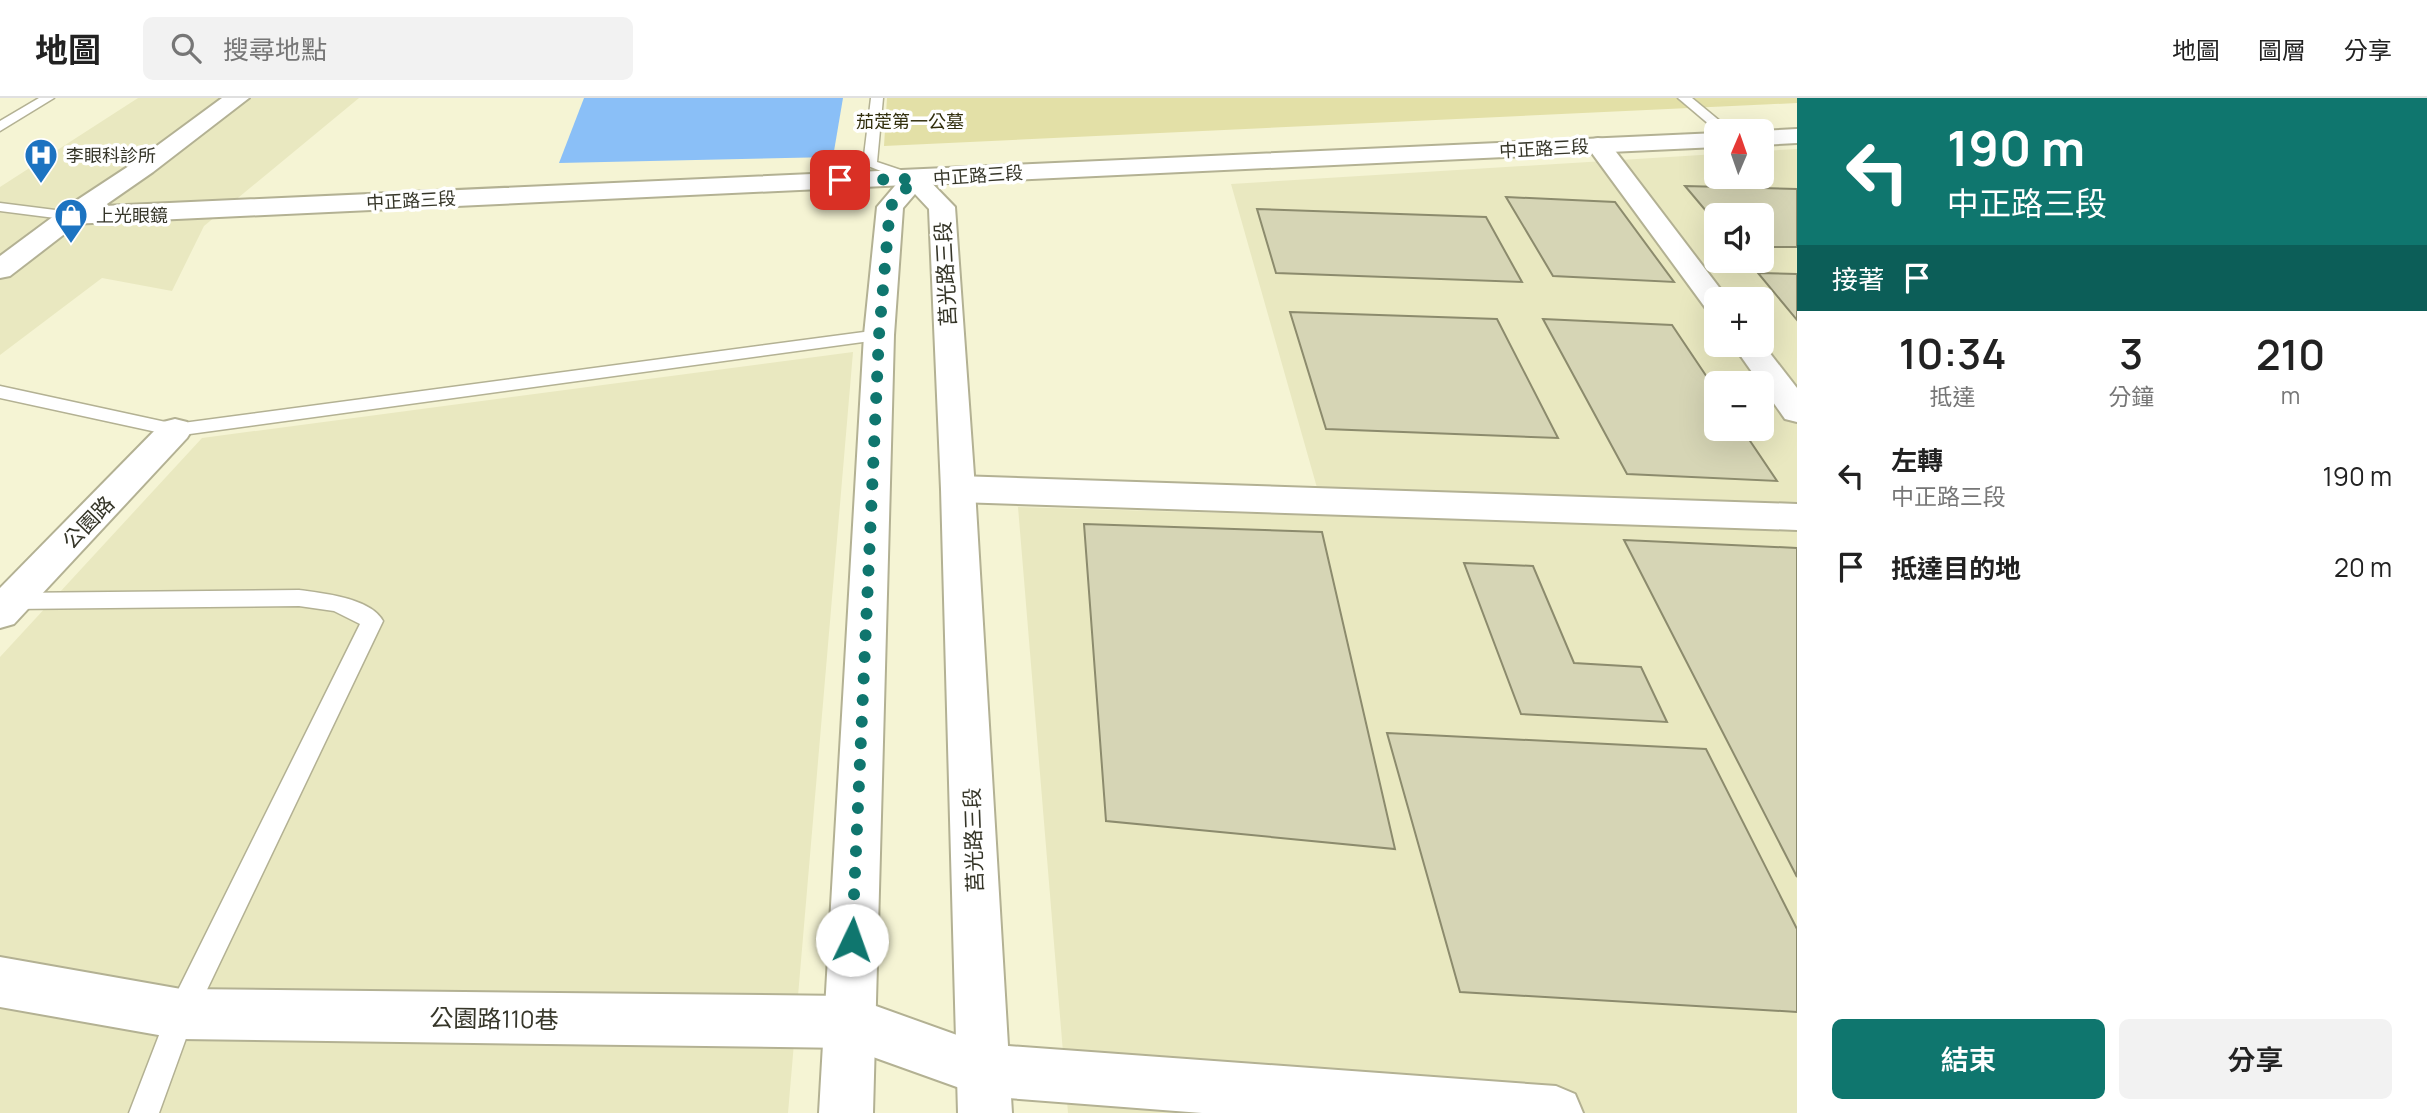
<!DOCTYPE html>
<html lang="zh-TW">
<meta charset="utf-8">
<style>
:root{--surface:#fff;--page:#f2f2f2;--text:#222;--muted:#767676;--line:#e0e0e0;--accent:#0f766e}
body{margin:0;font-family:Manrope,"Noto Sans TC",sans-serif;background:var(--page);color:var(--text);height:100vh;display:flex;flex-direction:column;font-size:26px;white-space:nowrap}
*{box-sizing:border-box;margin:0}
p{font-size:23px;color:var(--muted)}
.icon{flex:none;width:38px;height:38px;fill:none;stroke:currentColor;stroke-width:2;stroke-linecap:round;stroke-linejoin:round}
.map{position:relative;flex:1;overflow:hidden}
.sheet{display:flex;flex-direction:column;background:var(--surface);width:630px}
.sheet>*{flex:none}
.hud{background:#0f766e;color:#fff;overflow:hidden}
.needle{width:46px;rotate:2deg}
.controls{position:absolute;left:1704px;top:21px;display:grid;gap:14px}
.controls a{display:grid;place-items:center;width:70px;height:70px;border-radius:10px;background:var(--surface);box-shadow:0 7px 28px #0002;font-size:35px}
.pin{position:absolute;display:grid;place-items:center;width:60px;height:60px;color:#fff;margin:-30px;border-radius:14px;box-shadow:0 4px 10px #0006}
.me{position:absolute;width:77px;margin:-38px;rotate:3deg;stroke-linejoin:round;filter:drop-shadow(0 0 5px #0008)}
.turn{display:flex;align-items:center;gap:24px;height:147px;padding:0 35px;font-size:32px}
.turn .icon{width:91px;height:91px;stroke-width:2.5}
.turn b{display:block;font-size:49px;line-height:60px}
.then{display:flex;align-items:center;height:66px;padding:0 35px;background:#0003;gap:14px;font-size:26px}
.eta{display:flex;justify-content:space-evenly;align-items:center;height:119px;text-align:center}
.eta b{font-size:42px;font-weight:600;line-height:49px}
.primary-button{display:flex;gap:14px;margin-top:auto;padding:14px 35px}
.primary-button a{flex:1;height:80px;border-radius:10px;background:var(--accent);color:#fff;font-size:28px;font-weight:600;line-height:80px;text-align:center}
.primary-button a+a{background:var(--page);color:var(--text)}
ul{padding:0;list-style:none}
li{display:flex;align-items:center;gap:21px;height:91px;padding:0 35px}
li div{flex:1}
li b{display:block;font-size:26px}
li em{font-style:normal}
header{display:flex;align-items:center;gap:42px;box-sizing:border-box;height:98px;padding:0 35px;background:var(--surface);border-bottom:2px solid var(--line)}
header strong{font-size:33px}
nav{display:flex;gap:38px;margin-inline-start:auto;font-size:24px}
.search{width:490px;height:63px;background:var(--page);display:flex;align-items:center;gap:18px;box-sizing:border-box;padding:0 24px;border-radius:10px;color:var(--muted);font-size:26px}
main{display:flex;flex:1;min-height:0}
.map>svg:first-child{display:block}
.built{fill:#e9e8c0;fill-rule:evenodd}
.green{fill:#e3e0a7}
.water{fill:#8abff7}
.building{fill:#d6d5b5;stroke:#8c8b6d;stroke-width:2}
.lines{fill:none;stroke-linecap:round;stroke-linejoin:round}
.lane-casing{stroke:#b3b193;stroke-width:3}
.street-casing{stroke:#b3b193;stroke-width:4}
.secondary-casing{stroke:#b3b193;stroke-width:4}
.primary-casing{stroke:#b3b193;stroke-width:4}
.lane{fill:#fff;fill-rule:evenodd}
.street{fill:#fff;fill-rule:evenodd}
.secondary{fill:#fff;fill-rule:evenodd}
.primary{fill:#fff;fill-rule:evenodd}
.route{stroke:#0f766e;stroke-width:12;stroke-dasharray:0 21.6}
.labels{text-anchor:middle;dominant-baseline:central;stroke-width:7;stroke-linejoin:round;paint-order:stroke}
.far-park-label{font-size:18px;fill:#322f0d;stroke:#fff}
.far-street-label{font-size:18px;fill:#353528;stroke:#fff}
.far-poi-label{font-size:18px;fill:#353528;stroke:#fff;text-anchor:start}
.street-label{font-size:21px;fill:#353528;stroke:#fff}
.near-street-label{font-size:24px;fill:#353528;stroke:#fff}
</style>
<header>
<strong>地圖</strong>
<div class="search"><svg class="icon" aria-label="search" viewBox="0 0 24 24"><circle cx="10" cy="10" r="6"/><path d="M15 15l6 6"/></svg>搜尋地點</div>
<nav><a>地圖</a><a>圖層</a><a>分享</a></nav>
</header>
<main>
<div class="map">
<svg width="1797" height="1015" viewBox="0 0 1797 1015">
<rect width="100%" height="100%" fill="#f5f4d4"/>
<g class="built">
<path d="M138 0H359L204 128 172 193 102 180 0 257V89Z"/>
<path d="M1797 51V1015H1068L1018 409 1325 418 1231 86 1717 56V79H1762V53ZM1717 117H1762V163H1717ZM1717 201H1762V247H1717ZM1717 285H1762V331H1717Z"/>
<path d="M853 254 788 1015H0V559L202 340Z"/>
</g>
<path class="green" d="M887 0H1797V5L884 48Z"/>
<path class="water" d="M584 0H843L833 59 559 65Z"/>
<g class="building">
<path d="M1685 88 1797 91V149H1762V117H1717V126Z"/>
<path d="M1506 99 1615 104 1674 184 1553 178Z"/>
<path d="M1257 111 1486 119 1522 184 1276 175Z"/>
<path d="M1758 175 1797 176V222Z"/>
<path d="M1290 214 1497 221 1558 340 1326 331Z"/>
<path d="M1543 221 1672 227 1717 294V331H1742L1777 383 1627 376Z"/>
<path d="M1084 426 1322 434 1395 751 1106 723Z"/>
<path d="M1624 442 1797 450V779Z"/>
<path d="M1464 465 1533 468 1574 565 1641 569 1667 624 1521 616Z"/>
<path d="M1387 635 1706 651 1797 831V914L1460 894Z"/>
</g>
<g class="lines">
<defs>
<g id="lane">
<path d="M39 0H54L0 33V23Z"/>
<path d="M871 0H883L877 64 919 78V84H909L863 66Z"/>
<path d="M1678 0H1692L1732 33H1717Z"/>
<path d="M0 105 71 114 78 118 71 122 0 113Z"/>
<path d="M879 232 887 237 885 241 175 338 0 300V288L175 326Z"/>
<path d="M299 492C322 495 371 500 383 523L193 921 159 1015H129L171 906 360 526 334 513 299 508 12 511 5 509 2 503 5 497 12 495Z"/>
</g>
<g id="street">
<path d="M1598 40 1607 42 1728 201H1717V215L1707 212 1586 47 1589 42Z"/>
<path d="M1762 245 1797 290V324L1785 321 1733 247Z"/>
<path d="M175 321 187 324 192 332 187 340 14 526 0 530V490L163 324Z"/>
<path d="M958 378 1797 406V432L958 404 946 400 941 391 946 382Z"/>
<path d="M0 859 181 891 848 898 982 946 1556 988 1575 996 1583 1015H1202L982 998 848 950 181 941 0 909Z"/>
</g>
<g id="secondary">
<path d="M914 73 923 76 955 109 975 391 1012 1015H958L941 391 929 111 915 96 903 110 894 237 873 1015H819L864 237 877 109 905 76Z"/>
<path d="M71 110 80 112 84 118 80 124 10 178 0 180V158L62 112Z"/>
</g>
<g id="primary">
<path d="M222 0H249L153 74 104 108 1717 35V49L71 126 62 124 58 118 62 112 135 64Z"/>
<path d="M1797 31V45L1762 47V33H1760Z"/>
</g>
</defs>
<use href="#lane" class="lane-casing"/>
<use href="#street" class="street-casing"/>
<use href="#secondary" class="secondary-casing"/>
<use href="#primary" class="primary-casing"/>
<use href="#lane" class="lane"/>
<use href="#street" class="street"/>
<use href="#secondary" class="secondary"/>
<use href="#primary" class="primary"/>
</g>
<g class="lines">
<path class="route" d="M840 82 914 81 890 109 879 237 852 842"/>
</g>
<defs>
<symbol id="hospital-pin" viewBox="-11 -11 22 30"><path d="M0 17L-7.5 6A9.5 9.5 0 1 1 7.5 6Z" fill="#1c73c1" stroke="#fff"/><path d="M-5-5h3v3.5h4V-5h3V5h-3V1.5h-4V5h-3Z" fill="#fff"/></symbol>
<symbol id="shop-pin" viewBox="-11 -11 22 30"><path d="M0 17L-7.5 6A9.5 9.5 0 1 1 7.5 6Z" fill="#1c73c1" stroke="#fff"/><path d="M-5-2.5h2.3a2.7 3.5 0 0 1 5.4 0H5L5.5 6h-11ZM-1.5-2.5h3a1.5 2.3 0 0 0-3 0Z" fill="#fff"/></symbol>
</defs>
<g fill-rule="evenodd">
<use href="#hospital-pin" x="22" y="38" width="38" height="52"/>
<use href="#shop-pin" x="52" y="98" width="38" height="52"/>
</g>
<g class="labels">
<g class="far-park-label">
<text x="910" y="23">茄萣第一公墓</text>
</g>
<g class="far-street-label">
<text transform="translate(1544 50) rotate(-3)">中正路三段</text>
<text transform="translate(978 77) rotate(-4)">中正路三段</text>
<text transform="translate(411 102) rotate(-3)">中正路三段</text>
</g>
<g class="far-poi-label">
<text x="66" y="57">李眼科診所</text>
<text x="96" y="117">上光眼鏡</text>
</g>
<g class="street-label">
<text transform="translate(945 176) rotate(-93)">莒光路三段</text>
<text transform="translate(88 424) rotate(-46)">公園路</text>
<text transform="translate(973 742) rotate(-92)">莒光路三段</text>
</g>
<g class="near-street-label">
<text transform="translate(494 920) rotate(1)">公園路110巷</text>
</g>
</g>
</svg>
<div class="controls">
<a><svg class="needle" viewBox="-14 -14 28 28"><path d="M0-13l5 13h-10z" fill="#e53935"/><path d="M0 13l5-13h-10z" fill="#767676"/></svg></a>
<a><svg class="icon" aria-label="sound" viewBox="0 0 24 24"><path d="M4 9h4l5-4v14l-5-4H4zM17 9q2 3 0 6"/></svg></a>
<a>+</a>
<a>−</a>
</div>
<div class="pin" style="left:840px;top:82px;background:#d93025"><svg class="icon" aria-label="arrive" viewBox="0 0 24 24"><path d="M6 21V4h12l-3 4 3 4H6"/></svg></div>
<svg class="me" style="left:852px;top:842px" viewBox="-20 -20 40 40"><circle r="19" fill="#fff"/><path d="M0-13L10 11 0 6-10 11z" fill="#0f766e"/></svg>
</div>
<section class="sheet">
<div class="hud">
<div class="turn"><svg class="icon" aria-label="left" viewBox="0 0 24 24"><path d="M17 20v-9H6M10 6l-5 5 5 5"/></svg><div><b>190 m</b>中正路三段</div></div>
<div class="then">接著<svg class="icon" aria-label="arrive" viewBox="0 0 24 24"><path d="M6 21V4h12l-3 4 3 4H6"/></svg></div>
</div>
<div class="eta">
<div><b>10:34</b><p>抵達</p></div>
<div><b>3</b><p>分鐘</p></div>
<div><b>210</b><p>m</p></div>
</div>
<ul>
<li><svg class="icon" aria-label="left" viewBox="0 0 24 24"><path d="M17 20v-9H6M10 6l-5 5 5 5"/></svg><div><b>左轉</b><p>中正路三段</p></div><em>190 m</em></li>
<li><svg class="icon" aria-label="arrive" viewBox="0 0 24 24"><path d="M6 21V4h12l-3 4 3 4H6"/></svg><div><b>抵達目的地</b></div><em>20 m</em></li>
</ul>
<div class="primary-button"><a>結束</a><a>分享</a></div>
</section>
</main>
